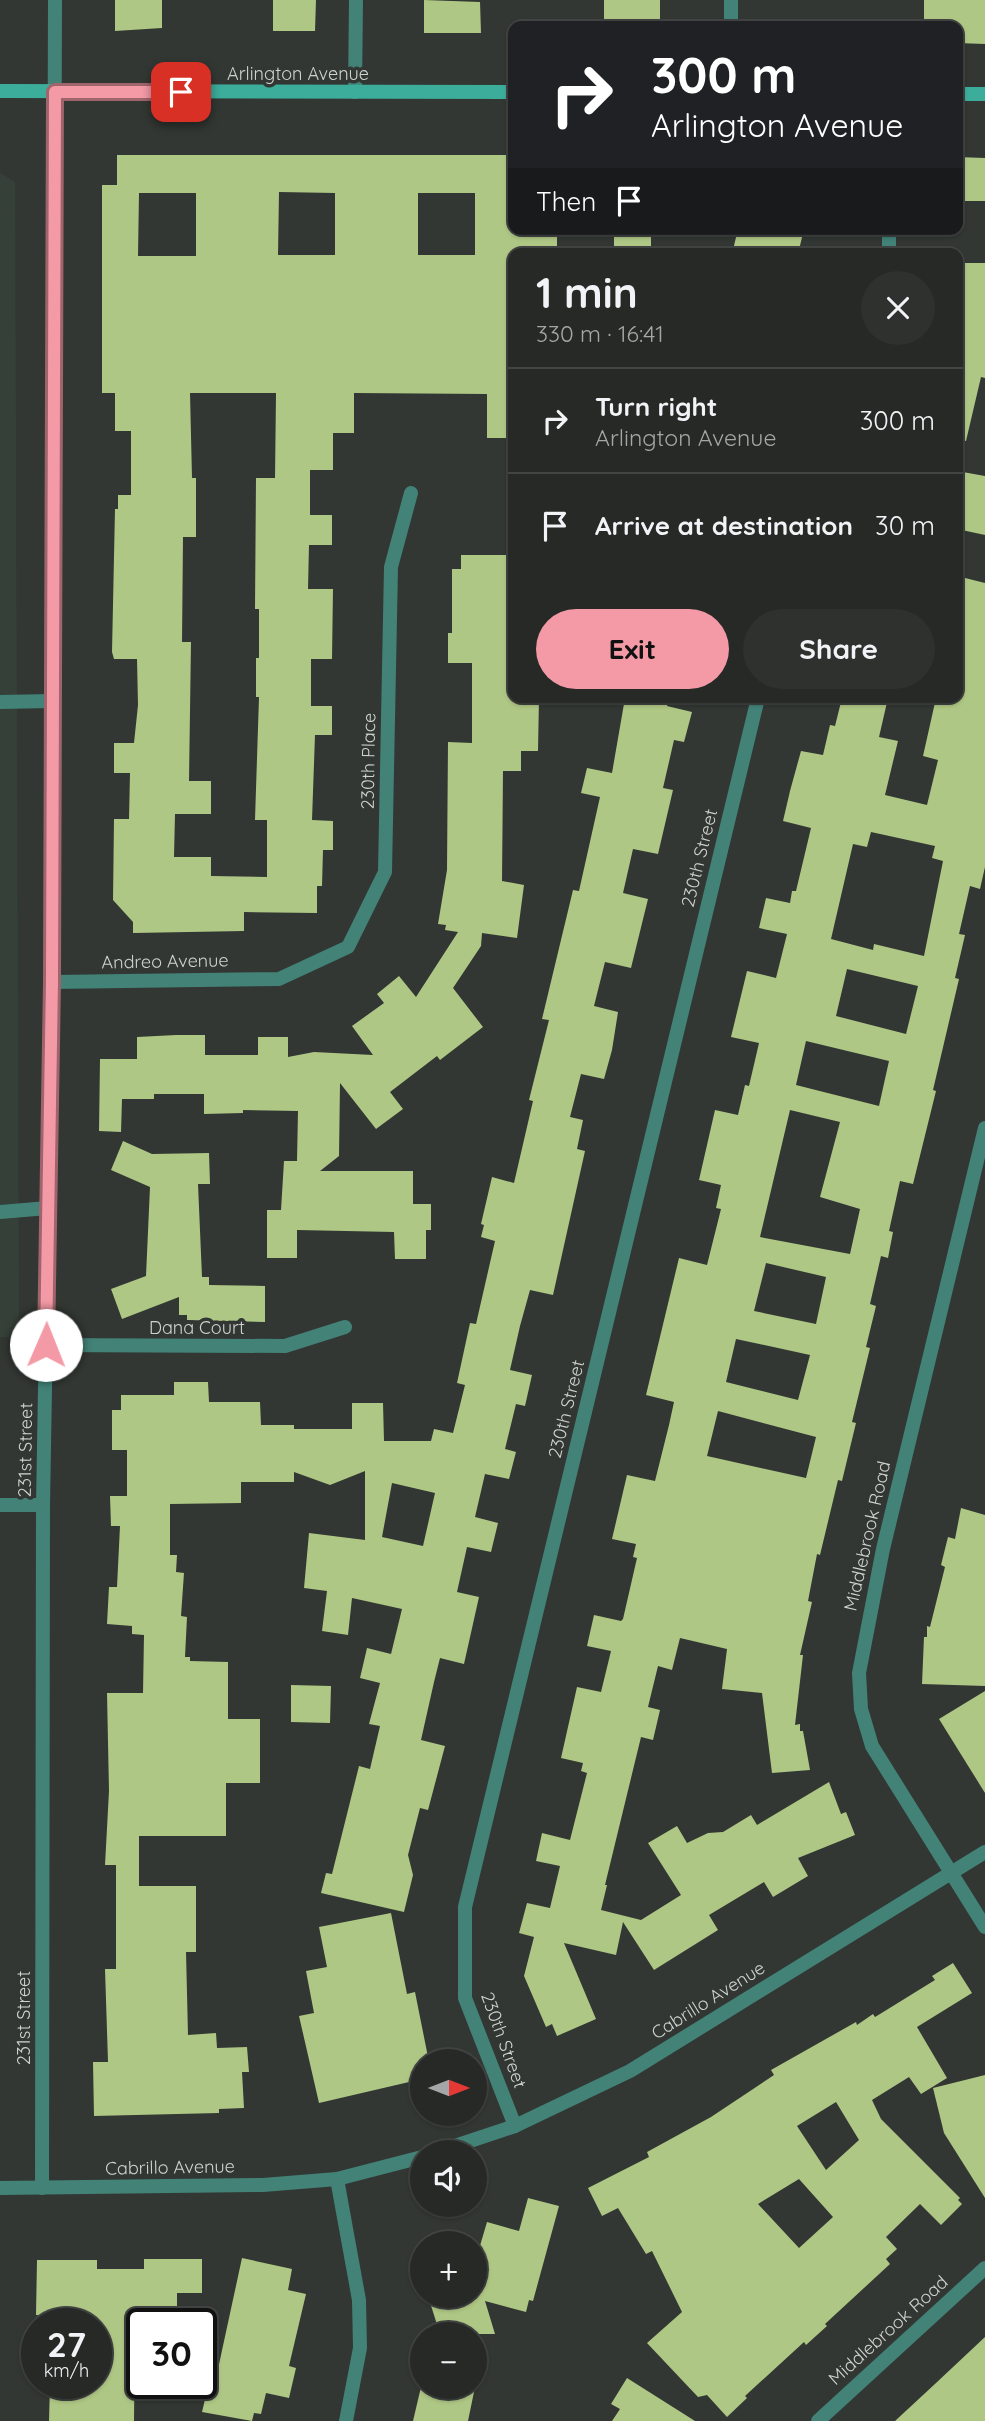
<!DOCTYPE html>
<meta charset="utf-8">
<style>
:root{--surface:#262926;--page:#2e312e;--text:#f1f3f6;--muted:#a4a6a7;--line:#424543;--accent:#f49aa6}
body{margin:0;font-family:Quicksand,sans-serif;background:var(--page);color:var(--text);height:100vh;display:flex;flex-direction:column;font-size:26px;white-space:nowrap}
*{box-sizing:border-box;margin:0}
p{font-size:23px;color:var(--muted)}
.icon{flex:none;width:38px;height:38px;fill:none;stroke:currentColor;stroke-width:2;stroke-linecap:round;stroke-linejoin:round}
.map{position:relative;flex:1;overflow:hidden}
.panel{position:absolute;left:508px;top:248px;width:455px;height:455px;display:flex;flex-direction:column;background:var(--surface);border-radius:14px;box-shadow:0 2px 5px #0004,0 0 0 2px var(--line)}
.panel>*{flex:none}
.top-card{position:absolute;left:508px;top:21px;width:455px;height:214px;border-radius:14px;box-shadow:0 2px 5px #0004,0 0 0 2px var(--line);background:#202124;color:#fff;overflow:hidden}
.needle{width:46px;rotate:90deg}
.controls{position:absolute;left:410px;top:2049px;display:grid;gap:14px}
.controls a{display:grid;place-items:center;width:77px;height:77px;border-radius:50%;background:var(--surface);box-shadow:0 2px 5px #0004,0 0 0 2px var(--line);font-size:35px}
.speed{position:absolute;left:21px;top:2308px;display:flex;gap:14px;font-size:35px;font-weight:700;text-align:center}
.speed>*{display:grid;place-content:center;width:91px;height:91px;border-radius:50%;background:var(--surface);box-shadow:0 2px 5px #0004,0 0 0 2px var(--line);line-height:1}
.speed small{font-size:18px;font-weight:400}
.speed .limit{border:4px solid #111;border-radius:10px;background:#fff;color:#111}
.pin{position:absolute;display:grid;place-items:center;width:60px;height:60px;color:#fff;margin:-30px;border-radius:14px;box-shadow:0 4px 10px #0006}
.me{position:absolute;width:77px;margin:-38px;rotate:1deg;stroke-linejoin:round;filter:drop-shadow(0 0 5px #0008)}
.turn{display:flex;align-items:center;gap:24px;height:147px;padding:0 28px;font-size:32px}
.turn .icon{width:91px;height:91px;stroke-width:2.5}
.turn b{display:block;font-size:49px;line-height:60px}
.then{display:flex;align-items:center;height:66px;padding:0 28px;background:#0003;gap:14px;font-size:26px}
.round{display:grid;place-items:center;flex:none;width:74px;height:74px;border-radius:37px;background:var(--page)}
.summary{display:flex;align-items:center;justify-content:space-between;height:119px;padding:0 28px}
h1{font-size:42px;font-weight:800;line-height:52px}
.action{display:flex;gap:14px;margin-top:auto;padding:14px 28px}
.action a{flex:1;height:80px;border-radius:42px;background:var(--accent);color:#111;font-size:28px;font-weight:800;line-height:80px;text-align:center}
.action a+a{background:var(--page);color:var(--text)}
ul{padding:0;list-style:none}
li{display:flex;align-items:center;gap:21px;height:105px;padding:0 28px;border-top:2px solid var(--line)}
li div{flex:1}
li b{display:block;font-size:26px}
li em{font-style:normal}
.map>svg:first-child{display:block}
.built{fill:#354138}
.building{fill:#afc785;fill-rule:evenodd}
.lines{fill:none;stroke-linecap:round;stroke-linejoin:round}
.service{stroke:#428277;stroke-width:14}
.minor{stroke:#428277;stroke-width:14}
.tertiary{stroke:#428277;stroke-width:14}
.secondary{stroke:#3cac9b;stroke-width:14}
.route-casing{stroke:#9f646c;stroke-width:18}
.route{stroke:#f49aa6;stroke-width:12}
.labels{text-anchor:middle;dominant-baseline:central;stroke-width:7;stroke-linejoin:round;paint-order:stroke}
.street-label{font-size:18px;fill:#cfd3d0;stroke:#323733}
</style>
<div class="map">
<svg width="985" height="2421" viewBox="0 0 985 2421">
<rect width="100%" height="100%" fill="#323733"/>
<path class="built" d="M0 173 15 182 19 1337H0Z"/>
<g class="building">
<path d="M115 0H162V28L115 31Z"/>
<path d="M273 0H316L315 31H273Z"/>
<path d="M424 0 480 2 481 33H424Z"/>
<rect x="604" y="0" width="56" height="26"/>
<path d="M924 0H985V44L957 43V26H924Z"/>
<path d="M117 155H512V229H557V254H512L513 438H487V394L354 393V433H333V470H310V515H332V545H309L308 589H333L332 659H311V706H332V735H315L312 820 333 821V850H323L322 886H317V913L244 912V931L133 933V922L113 900 114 819H129L130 773H114V743H134L138 705 137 659H114L112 652 115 509H118V495H131V431H115V393H102V185H117ZM279 192 335 193V255H278ZM139 193H196V256H138ZM418 193H475V255H418ZM190 393H276L275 478H256L255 609H259V658H256V697H259L255 820H267V877L211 876V857H174L175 814H211V781H189L191 642H182L183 537H196V478H192Z"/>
<path d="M957 157 985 158V201H957Z"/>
<rect x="614" y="229" width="37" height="25"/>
<path d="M738 229H804L798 254H732Z"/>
<path d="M957 263H985V378L981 377 966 441 957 440Z"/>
<path d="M957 471 985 476V535L957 529Z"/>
<path d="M461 555H513V698H539L538 751H521V771H503L502 881 524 885 517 938 482 933 481 946 453 988 483 1027 440 1060 437 1056 390 1092 403 1109 376 1129 340 1083 339 1156 320 1171H413V1204H431V1230H426V1259H395L394 1232 297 1230V1258H267V1210H281L284 1161H297L298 1111 243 1110V1113L204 1114V1094H154V1099H122L121 1132 99 1131 100 1059H137V1037L176 1035H205V1055H258V1037H288V1057L314 1052 373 1055 352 1026 384 1003 377 994 399 976 416 997 458 932 445 930 446 925 438 924 447 870 448 742 472 743V663H448V633H452V569H461Z"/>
<path d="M957 576 985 583V867L980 889 970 886 959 934 965 935 955 978 959 979 933 1090 936 1091 913 1184 900 1181 889 1231 893 1232 888 1258 881 1256 870 1304 876 1306 866 1347 870 1348 852 1422 856 1423 842 1481 838 1480 820 1555 817 1554 808 1601 812 1602 800 1655H803L795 1725 800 1724V1731H803L810 1770 772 1773 762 1693 722 1689 727 1649 680 1638 672 1670 658 1666 648 1707 660 1710 653 1740 641 1737 605 1885H607L601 1910 641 1920 681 1895 648 1843 677 1826 687 1843 708 1833 723 1832 751 1815 757 1825 829 1782 841 1814 846 1812 855 1835 798 1858 808 1876 773 1897 764 1882 709 1915 718 1930 654 1970 623 1922 616 1955 564 1943 596 2019 557 2036 552 2024 546 2027 524 1976 534 1937 519 1933 527 1903 550 1908 560 1866 536 1861 542 1833 570 1840 587 1773 581 1771 583 1763 561 1758 577 1687 601 1692 611 1651 587 1646 594 1615 621 1621 623 1619 637 1558 633 1557 636 1544 612 1539 627 1475 655 1481 669 1425 674 1402 646 1395 679 1258 707 1265 721 1209 716 1208 721 1185 699 1180 715 1110 738 1115 745 1085 749 1086 759 1043 731 1037 747 971 776 978 787 934 759 928 766 898 790 903 792 891H796L811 828 783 821 790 791 801 751 823 755 830 725 835 726 842 698H888L879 737 898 741 885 795 927 805 938 760 923 756 936 698H957ZM871 832 935 846 932 858 943 861 924 956 874 944 873 950 831 939 853 844 867 847ZM847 969 918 986 906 1034 836 1016ZM806 1041 889 1061 879 1106 796 1085ZM790 1110 840 1122 820 1197 860 1209 850 1254 760 1237ZM766 1263 826 1277 816 1324 754 1311ZM736 1339 810 1355 798 1400 726 1382ZM718 1411 816 1437 806 1478 707 1456Z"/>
<path d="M625 698H669L667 706 692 712 684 742 674 740 663 788 673 790 658 854 633 849 623 893 648 899 631 968 605 962 594 1006 618 1012 612 1050 604 1079 581 1074 570 1117 583 1120 577 1149 585 1151 553 1295 530 1290 520 1326 510 1370 532 1375 525 1406 516 1404 505 1449 516 1452 509 1479 485 1474 475 1517 498 1523 491 1552 467 1547 457 1592 479 1597 464 1664 440 1658 434 1682 421 1740 445 1746 428 1810 420 1808 408 1855 413 1875 404 1912 321 1893 326 1873 332 1874 359 1766 370 1769 380 1726 369 1724 380 1683 360 1678 367 1648 391 1654 402 1609 352 1598 348 1635 322 1631 327 1591 304 1588 309 1533 365 1540V1471L330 1485 294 1472V1482H241V1503L170 1504V1555H177L176 1572 184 1573 181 1616 187 1617 185 1657H190V1661L228 1662V1719H260V1783H226V1836H139V1886H196V1952H186L188 2035 216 2033 217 2048 247 2047 249 2072H242L244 2108 219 2109V2113L94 2116 93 2062H108L105 1969H116V1865H105L109 1791 107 1693H143L144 1635 132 1634V1626L107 1624 109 1587H117L120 1526H111L110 1496H127V1450H112V1410H121V1395H174V1382H208L209 1402H260L261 1425H294V1429H352V1403H383L384 1441H431L434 1429 453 1433 465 1385 457 1383 470 1323 476 1324 495 1241 481 1237 484 1225 481 1224 492 1177 514 1183 533 1101 529 1100 549 1020 542 1019 573 890 579 891 600 797 581 793 587 768 612 773ZM392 1483 435 1493 423 1546 382 1537Z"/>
<path d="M123 1141 152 1154 209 1153 210 1184H198L202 1277H209V1285L265 1286V1322L187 1320V1315H179V1297L122 1319 111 1289 146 1276 150 1187 111 1170Z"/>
<path d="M961 1508 985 1515V1686L922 1684 924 1637H927V1626L930 1627 945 1567 941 1565 948 1537 955 1539Z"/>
<path d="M291 1685 331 1686 330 1723 291 1722Z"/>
<path d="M985 1691V1793L939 1719Z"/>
<path d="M391 1913 407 1994 415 1992 429 2062H422V2079L319 2103 299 2016 314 2013 306 1971 327 1967 319 1927Z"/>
<path d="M953 1963 972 1993 917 2027 947 2078 921 2094 909 2077 872 2100 881 2119 960 2198 958 2200 962 2204 941 2225 920 2204 886 2237 897 2249 886 2259 890 2264 825 2324 827 2326 806 2345 804 2342 745 2396 747 2398 727 2417 707 2395 698 2397 647 2343 682 2312 652 2251 646 2254 618 2208 602 2216 588 2188 649 2157 647 2152 711 2117 774 2075 771 2070 856 2022 857 2025 873 2014 875 2017 880 2014 935 1980 932 1976ZM836 2102 859 2140 826 2170 797 2126ZM799 2179 833 2217 799 2248 758 2204Z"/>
<path d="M985 2075V2198L944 2133 933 2088Z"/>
<path d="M528 2198 559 2206 533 2301 529 2300 526 2312 485 2301 495 2334H440L428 2296H474V2266L487 2222 519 2231Z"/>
<path d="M242 2258 292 2269 288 2290 306 2294 289 2366 296 2368 289 2398 266 2393 261 2414 254 2413 252 2421 202 2412 207 2391 213 2392Z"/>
<path d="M144 2259H202V2293H177V2323H135L134 2421H49L50 2384H96V2324H82V2316L36 2315 37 2260H97V2269H144Z"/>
<path d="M985 2337V2421H895L936 2383Z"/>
<path d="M627 2378 695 2421H612L620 2409 611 2404Z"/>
<path d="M421 2387H475L468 2421H413Z"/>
</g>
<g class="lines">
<g class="service">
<path d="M0 702 52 701"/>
<path d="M0 1212 48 1208"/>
</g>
<g class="minor">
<path d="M731 26V0"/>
<path d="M355 92 356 0"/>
<path d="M889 229V254"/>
<path d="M52 982 279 979 348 947 385 872 391 567 411 493"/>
<path d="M985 1128 883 1549 859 1673 861 1709 872 1746 985 1927"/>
<path d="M46 1345 285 1346 345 1327"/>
<path d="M0 1505H43"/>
<path d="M515 2126 465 1998V1907L758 698"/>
<path d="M337 2179 359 2300 360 2348 346 2421"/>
<path d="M42 2188 43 1505 52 982 55 0"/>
<path d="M818 2421 985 2268"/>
</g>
<g class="tertiary">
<path d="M437 2152 515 2126 630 2071 985 1852"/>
<path d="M0 2188 263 2185 337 2179 422 2157"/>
</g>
<g class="secondary">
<path d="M0 91 513 92"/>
<path d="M957 94H985"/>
</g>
</g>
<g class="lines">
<defs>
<path id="route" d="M46 1345 52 982 55 92H181"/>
</defs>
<use href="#route" class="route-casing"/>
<use href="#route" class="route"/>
</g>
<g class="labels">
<g class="street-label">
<text x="298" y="73">Arlington Avenue</text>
<text transform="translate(368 761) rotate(-89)">230th Place</text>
<text transform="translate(699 858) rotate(-76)">230th Street</text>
<text transform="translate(165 961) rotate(-1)">Andreo Avenue</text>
<text x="197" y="1327">Dana Court</text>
<text transform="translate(566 1409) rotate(-76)">230th Street</text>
<text transform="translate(25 1450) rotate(-89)">231st Street</text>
<text transform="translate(867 1536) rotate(-77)">Middlebrook Road</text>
<text transform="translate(708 2000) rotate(-32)">Cabrillo Avenue</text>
<text transform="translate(23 2018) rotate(-90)">231st Street</text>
<text transform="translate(504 2040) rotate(70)">230th Street</text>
<text transform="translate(170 2167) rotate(-1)">Cabrillo Avenue</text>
<text transform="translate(888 2330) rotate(-42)">Middlebrook Road</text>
</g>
</g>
</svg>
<div class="controls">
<a><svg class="needle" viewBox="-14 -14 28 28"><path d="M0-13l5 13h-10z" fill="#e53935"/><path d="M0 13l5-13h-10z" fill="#a4a6a7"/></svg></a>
<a><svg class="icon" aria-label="sound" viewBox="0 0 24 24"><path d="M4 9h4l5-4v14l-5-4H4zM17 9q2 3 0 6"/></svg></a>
<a>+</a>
<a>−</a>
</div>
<div class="speed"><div>27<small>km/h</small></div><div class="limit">30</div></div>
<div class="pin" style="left:181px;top:92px;background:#d93025"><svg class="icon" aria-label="arrive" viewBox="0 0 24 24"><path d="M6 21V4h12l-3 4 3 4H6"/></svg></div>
<svg class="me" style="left:46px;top:1345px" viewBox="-20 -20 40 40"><circle r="19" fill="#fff"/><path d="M0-13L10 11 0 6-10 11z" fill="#f49aa6"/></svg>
<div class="top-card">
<div class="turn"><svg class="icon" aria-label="right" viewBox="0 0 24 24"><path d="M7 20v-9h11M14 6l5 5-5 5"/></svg><div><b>300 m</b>Arlington Avenue</div></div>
<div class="then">Then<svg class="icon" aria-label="arrive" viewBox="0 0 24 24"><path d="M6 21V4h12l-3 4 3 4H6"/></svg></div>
</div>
<section class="panel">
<div class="summary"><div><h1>1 min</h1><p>330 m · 16:41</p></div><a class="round"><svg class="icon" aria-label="close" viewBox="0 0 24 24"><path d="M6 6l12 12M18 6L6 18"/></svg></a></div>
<ul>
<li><svg class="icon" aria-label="right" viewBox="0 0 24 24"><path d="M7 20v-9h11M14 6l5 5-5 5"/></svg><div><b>Turn right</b><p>Arlington Avenue</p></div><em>300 m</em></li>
<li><svg class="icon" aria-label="arrive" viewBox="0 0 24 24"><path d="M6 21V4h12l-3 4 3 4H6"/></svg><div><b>Arrive at destination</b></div><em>30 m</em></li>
</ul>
<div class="action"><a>Exit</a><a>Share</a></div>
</section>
</div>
